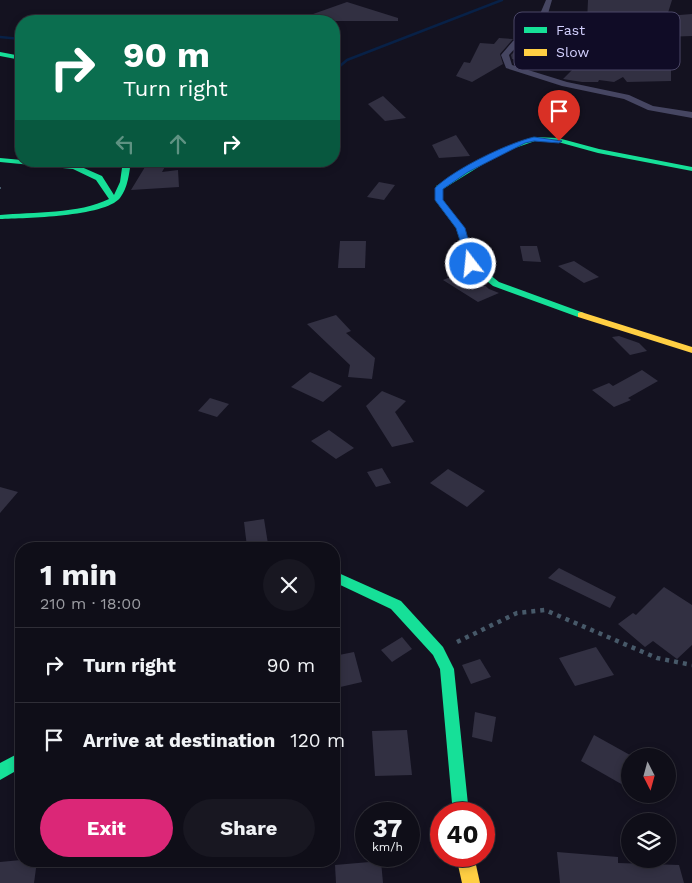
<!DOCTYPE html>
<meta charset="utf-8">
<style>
:root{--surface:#0f0e18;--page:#181721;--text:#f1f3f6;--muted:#9b9ca2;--line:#2f2e37;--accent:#db2777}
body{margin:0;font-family:"Work Sans",sans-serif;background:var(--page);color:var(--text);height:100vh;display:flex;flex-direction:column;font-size:19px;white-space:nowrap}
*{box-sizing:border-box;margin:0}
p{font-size:16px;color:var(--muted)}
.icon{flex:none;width:28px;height:28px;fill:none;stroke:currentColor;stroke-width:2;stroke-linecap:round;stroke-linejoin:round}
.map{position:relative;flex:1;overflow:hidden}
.drawer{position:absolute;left:15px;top:542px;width:325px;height:325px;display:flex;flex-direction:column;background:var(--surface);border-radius:20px;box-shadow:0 2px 8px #0003,0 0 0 1px var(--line)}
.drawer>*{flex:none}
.guide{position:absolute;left:15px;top:15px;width:325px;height:152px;border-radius:20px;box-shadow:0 2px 8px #0003,0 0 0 1px var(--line);background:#0b6e4f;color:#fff;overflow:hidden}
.needle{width:32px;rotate:174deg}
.tools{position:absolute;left:621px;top:748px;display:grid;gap:10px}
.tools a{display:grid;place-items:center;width:55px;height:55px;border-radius:50%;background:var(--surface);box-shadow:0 2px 8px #0003,0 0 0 1px var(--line);font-size:25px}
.speed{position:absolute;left:355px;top:802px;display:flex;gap:10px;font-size:25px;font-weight:700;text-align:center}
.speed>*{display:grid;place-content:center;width:65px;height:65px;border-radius:50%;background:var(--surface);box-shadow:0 2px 8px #0003,0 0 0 1px var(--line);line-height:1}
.speed small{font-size:12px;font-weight:400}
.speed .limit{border:8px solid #d22;background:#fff;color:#111}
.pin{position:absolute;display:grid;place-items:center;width:42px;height:42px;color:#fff;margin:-51px -21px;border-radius:50% 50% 50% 0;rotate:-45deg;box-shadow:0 0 5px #0007}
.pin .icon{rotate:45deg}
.me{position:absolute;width:55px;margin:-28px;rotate:344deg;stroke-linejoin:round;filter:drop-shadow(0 0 4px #0008)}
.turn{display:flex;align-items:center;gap:18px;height:105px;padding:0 25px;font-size:22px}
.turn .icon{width:65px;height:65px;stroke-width:2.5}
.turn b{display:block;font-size:35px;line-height:42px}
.lanes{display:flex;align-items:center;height:48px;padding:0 25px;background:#0003;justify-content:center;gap:25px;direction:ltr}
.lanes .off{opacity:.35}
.round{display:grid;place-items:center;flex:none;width:52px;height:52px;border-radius:26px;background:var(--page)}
.overview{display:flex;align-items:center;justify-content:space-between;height:85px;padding:0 25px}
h1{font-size:30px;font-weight:700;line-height:38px}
.primary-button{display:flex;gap:10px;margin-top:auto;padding:10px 25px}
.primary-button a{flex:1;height:58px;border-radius:30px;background:var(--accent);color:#fff;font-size:20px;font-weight:700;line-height:58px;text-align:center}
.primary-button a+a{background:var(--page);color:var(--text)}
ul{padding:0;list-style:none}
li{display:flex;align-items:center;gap:15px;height:75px;padding:0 25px;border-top:1px solid var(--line)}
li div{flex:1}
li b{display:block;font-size:19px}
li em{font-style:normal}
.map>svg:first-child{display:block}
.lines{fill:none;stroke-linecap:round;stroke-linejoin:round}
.stream{stroke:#082147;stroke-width:2.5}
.building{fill:#323042}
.path-far1{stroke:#475969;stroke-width:2;stroke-dasharray:2 2.5;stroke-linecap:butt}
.path{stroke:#475969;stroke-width:4.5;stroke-dasharray:4 5;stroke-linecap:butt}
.street{fill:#464662;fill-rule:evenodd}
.fast{fill:#16e098;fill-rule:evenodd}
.slow{fill:#ffcf43;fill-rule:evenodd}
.route{fill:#1a73e8;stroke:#114b97}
.key{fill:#100c26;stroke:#4b4767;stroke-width:1}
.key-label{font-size:14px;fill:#d4d1ff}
</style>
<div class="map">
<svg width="692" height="883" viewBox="0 0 692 883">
<rect width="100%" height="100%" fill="#141220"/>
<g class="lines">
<g class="stream">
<path d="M0 37 21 39"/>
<path d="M334 71 347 60 502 0"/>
</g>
</g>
<g class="building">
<path d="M588 0H672L667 16 692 14V36L607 39 587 22Z"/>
<path d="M347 2 398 18V21H299V19Z"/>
<path d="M499 38 513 39 500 54 503 64 472 82 456 76 464 62 470 63 480 43 494 44Z"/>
<path d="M550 43 590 47V51L550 58V70H536L527 62 512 59 511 55 519 47Z"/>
<path d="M574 68 671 69V81L627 82 623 77 614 82 599 80 598 82H582L563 79Z"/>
<path d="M383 96 406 118 385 121 368 104Z"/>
<path d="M456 135 470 156 439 158 432 145Z"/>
<path d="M148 162 167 163 162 172 178 170 179 187 131 190Z"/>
<path d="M379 182 395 185 384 200 367 197Z"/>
<path d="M340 241H366L365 268H338Z"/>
<path d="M520 246H537L541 262 523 261Z"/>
<path d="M574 261 599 277 584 283 558 266Z"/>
<path d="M467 270 489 289 499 293 478 302 443 280Z"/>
<path d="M336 315 351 331 346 333 375 358 372 379 348 377 350 365 307 324Z"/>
<path d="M619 336 639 343 647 351 630 355 612 337Z"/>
<path d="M642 370 658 381 628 398 631 400 614 407 592 390 609 383 613 386Z"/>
<path d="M310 372 342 386 323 402 291 387Z"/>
<path d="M382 391 406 401 395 412 414 442 392 447 366 406Z"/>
<path d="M210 398 229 404 217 417 198 411Z"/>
<path d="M329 430 354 448 336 459 311 441Z"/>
<path d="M382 468 391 483 376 487 367 472Z"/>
<path d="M448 469 485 491 467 507 430 483Z"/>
<path d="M0 487 18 492 0 513Z"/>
<path d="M264 519 268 544 247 547 244 522Z"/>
<path d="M559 568 616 597 610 608 548 578Z"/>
<path d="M664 587 692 605V645L677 659 653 641 645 647 618 624 633 613 636 615Z"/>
<path d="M402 637 412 649 392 662 381 650Z"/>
<path d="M596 647 614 675 575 686 559 658Z"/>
<path d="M354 652 362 682 336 688 334 656Z"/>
<path d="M480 659 491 677 471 684 462 665Z"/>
<path d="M475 712 496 717 492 742 472 737Z"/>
<path d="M407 730 412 775 375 776 372 731Z"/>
<path d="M594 735 630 755V789L581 761Z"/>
<path d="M557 852 618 857V863L679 865 684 883H560Z"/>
<path d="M21 860 37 861 34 883H0V862Z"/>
<path d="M381 861 383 883H336L335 865Z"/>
</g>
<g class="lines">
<path class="path-far1" d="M0 187V189"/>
<path class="path" d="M457 642 517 613 545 610 657 658 692 665"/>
<path class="street" d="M546 0H552L547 17 579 37 518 45 509 55 512 65 567 82 629 95 653 106 692 112V118L648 110 624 99 562 86 506 68 501 55 513 41 568 36 541 18 540 14Z"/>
<g class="fast">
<path d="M0 52 21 56V60L0 56Z"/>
<path d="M534 137 558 138 599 149 692 167V171L598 153 558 142 535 141 501 153 443 189V200L464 228 475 263 499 282 584 313V317H578L493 286 468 266 456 228 435 200 436 186 497 151Z"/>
<path d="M0 158 77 165 102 176 114 195 120 182 123 161H131C129 174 128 187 120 198 104 217 25 218 0 219V215C33 212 79 214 109 199L96 180 73 169 0 162Z"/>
<path d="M334 571 401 601 443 647 454 669 469 814H453L440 669 433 655 391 609 334 582Z"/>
<path d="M21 752V768L0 780V763Z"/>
</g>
<g class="slow">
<path d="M581 312 692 347V353L578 317V313Z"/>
<path d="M456 856H474L480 883H462Z"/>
</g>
</g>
<path class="route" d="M534 137 562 141 559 143 534 141 525 143 468 172 443 189V200L465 228 475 264 468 266 456 228 435 200V188C454 169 508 143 534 137Z"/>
<rect x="514" y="12" width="166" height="58" rx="8" class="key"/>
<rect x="524" y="27" width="23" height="6" fill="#16e098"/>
<rect x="524" y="49" width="23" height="7" fill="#ffcf43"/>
<g class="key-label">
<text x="556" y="35">Fast</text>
<text x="556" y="57">Slow</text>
</g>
</svg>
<div class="tools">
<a><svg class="needle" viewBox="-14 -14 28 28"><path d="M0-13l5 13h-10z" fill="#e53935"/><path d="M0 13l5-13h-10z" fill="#9b9ca2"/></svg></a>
<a><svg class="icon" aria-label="layers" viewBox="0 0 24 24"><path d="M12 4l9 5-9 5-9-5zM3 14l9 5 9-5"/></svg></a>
</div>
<div class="speed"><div>37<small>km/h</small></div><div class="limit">40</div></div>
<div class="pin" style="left:559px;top:141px;background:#d93025"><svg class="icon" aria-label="arrive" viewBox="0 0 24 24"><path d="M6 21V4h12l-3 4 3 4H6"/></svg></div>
<svg class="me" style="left:471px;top:264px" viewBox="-20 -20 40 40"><circle r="17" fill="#1a73e8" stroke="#fff" stroke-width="3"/><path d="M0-11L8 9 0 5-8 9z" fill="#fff"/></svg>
<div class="guide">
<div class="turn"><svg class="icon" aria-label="right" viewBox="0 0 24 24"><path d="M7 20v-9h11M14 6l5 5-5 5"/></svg><div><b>90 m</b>Turn right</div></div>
<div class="lanes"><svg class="icon off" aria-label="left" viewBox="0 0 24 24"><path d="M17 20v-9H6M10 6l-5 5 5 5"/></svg><svg class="icon off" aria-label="ahead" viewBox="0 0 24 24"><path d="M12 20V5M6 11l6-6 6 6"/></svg><svg class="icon" aria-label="right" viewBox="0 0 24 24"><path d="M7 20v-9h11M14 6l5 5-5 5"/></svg></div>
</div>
<section class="drawer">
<div class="overview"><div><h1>1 min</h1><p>210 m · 18:00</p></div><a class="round"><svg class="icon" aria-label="close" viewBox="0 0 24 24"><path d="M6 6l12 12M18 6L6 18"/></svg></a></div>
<ul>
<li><svg class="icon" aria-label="right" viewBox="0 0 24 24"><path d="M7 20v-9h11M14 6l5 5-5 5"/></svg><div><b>Turn right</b></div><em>90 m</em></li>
<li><svg class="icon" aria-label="arrive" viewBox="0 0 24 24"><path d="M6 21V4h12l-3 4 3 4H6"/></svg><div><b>Arrive at destination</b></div><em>120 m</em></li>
</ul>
<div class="primary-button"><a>Exit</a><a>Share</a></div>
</section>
</div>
